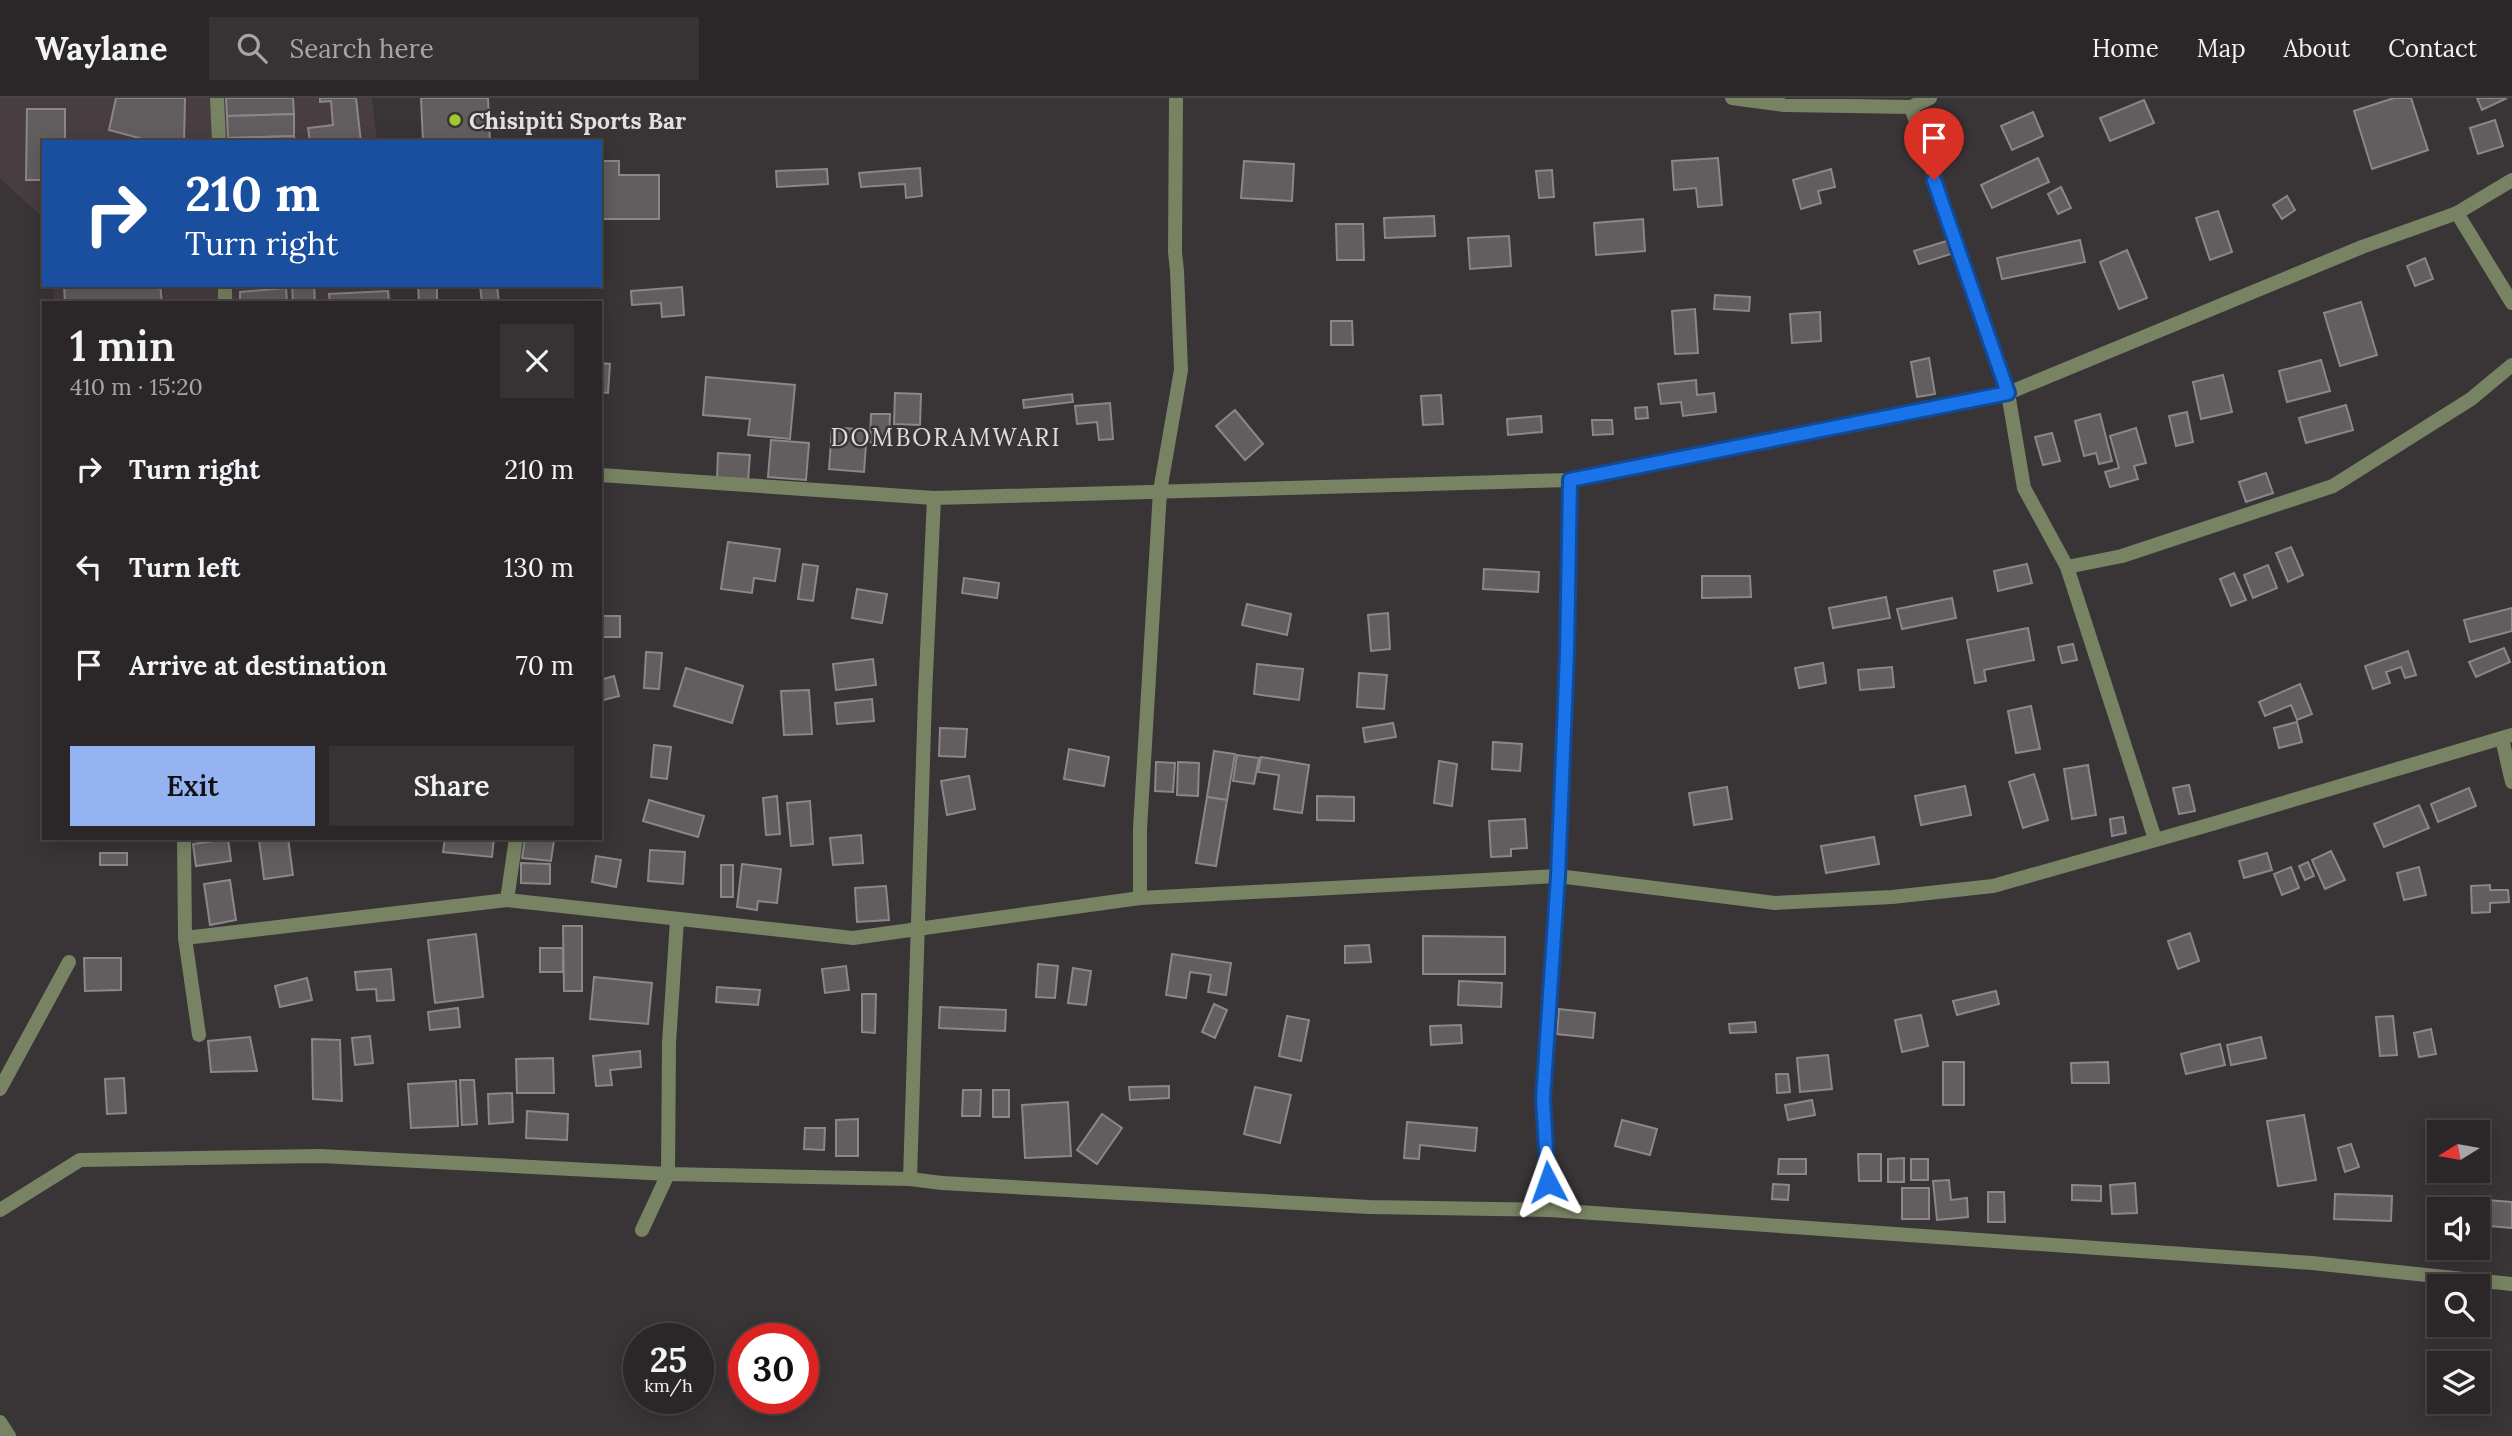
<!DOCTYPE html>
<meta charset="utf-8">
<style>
:root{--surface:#2b2728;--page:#373334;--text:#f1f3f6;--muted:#a6a5a8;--line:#474445;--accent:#95b2f1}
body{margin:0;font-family:Lora,serif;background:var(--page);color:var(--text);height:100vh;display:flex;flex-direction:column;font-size:26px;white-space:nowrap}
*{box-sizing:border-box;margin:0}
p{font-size:23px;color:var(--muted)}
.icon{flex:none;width:38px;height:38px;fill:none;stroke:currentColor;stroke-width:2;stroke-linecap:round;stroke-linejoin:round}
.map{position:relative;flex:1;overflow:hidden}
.panel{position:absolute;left:42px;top:203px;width:560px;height:539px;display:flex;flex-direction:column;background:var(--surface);border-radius:0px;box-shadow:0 4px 18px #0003,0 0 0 2px var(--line)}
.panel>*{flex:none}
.banner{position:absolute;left:42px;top:42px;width:560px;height:147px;border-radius:0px;box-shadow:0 4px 18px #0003,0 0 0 2px var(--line);background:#1a4fa0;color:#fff;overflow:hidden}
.needle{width:46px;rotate:259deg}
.buttons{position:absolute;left:2427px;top:1022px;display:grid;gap:14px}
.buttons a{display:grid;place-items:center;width:63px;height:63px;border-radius:0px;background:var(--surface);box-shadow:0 4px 18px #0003,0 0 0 2px var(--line);font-size:35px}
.speed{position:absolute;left:623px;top:1225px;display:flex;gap:14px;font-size:35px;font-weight:700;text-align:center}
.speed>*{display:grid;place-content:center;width:91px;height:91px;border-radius:50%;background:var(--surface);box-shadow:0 4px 18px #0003,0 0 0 2px var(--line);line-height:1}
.speed small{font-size:18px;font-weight:400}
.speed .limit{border:10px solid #d22;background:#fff;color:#111}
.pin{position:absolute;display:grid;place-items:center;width:60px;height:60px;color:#fff;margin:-72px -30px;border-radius:50% 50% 50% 0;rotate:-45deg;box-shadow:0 0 7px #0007}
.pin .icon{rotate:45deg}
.me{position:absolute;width:77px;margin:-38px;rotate:356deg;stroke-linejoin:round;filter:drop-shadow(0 0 5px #0008)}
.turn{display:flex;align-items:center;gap:24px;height:147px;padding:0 28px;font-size:32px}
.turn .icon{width:91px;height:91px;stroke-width:2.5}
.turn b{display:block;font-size:49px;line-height:60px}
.round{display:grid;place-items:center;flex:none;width:74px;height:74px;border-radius:0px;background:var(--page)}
.overview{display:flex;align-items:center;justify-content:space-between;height:119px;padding:0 28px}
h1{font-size:42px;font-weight:600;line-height:52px}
.cta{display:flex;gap:14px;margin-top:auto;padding:14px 28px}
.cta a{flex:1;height:80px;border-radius:0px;background:var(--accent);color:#111;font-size:28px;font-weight:600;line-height:80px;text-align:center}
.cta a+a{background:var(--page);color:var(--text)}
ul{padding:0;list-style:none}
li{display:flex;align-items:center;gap:21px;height:98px;padding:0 28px}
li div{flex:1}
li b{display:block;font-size:26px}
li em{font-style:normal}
header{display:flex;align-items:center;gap:42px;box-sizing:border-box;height:98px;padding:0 35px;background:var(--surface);border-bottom:2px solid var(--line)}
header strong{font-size:33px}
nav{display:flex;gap:38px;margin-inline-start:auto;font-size:24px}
.search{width:490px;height:63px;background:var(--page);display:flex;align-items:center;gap:18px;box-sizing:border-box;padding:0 24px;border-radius:0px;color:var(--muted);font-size:26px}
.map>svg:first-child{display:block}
.built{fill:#483d41}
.building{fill:#625d5f;stroke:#8b8688;stroke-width:2}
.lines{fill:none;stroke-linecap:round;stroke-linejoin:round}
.minor{stroke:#788364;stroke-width:14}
.tertiary{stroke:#788364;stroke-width:14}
.route-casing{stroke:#114b97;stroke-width:18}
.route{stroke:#1a73e8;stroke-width:12}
.poi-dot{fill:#9fca2d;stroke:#393436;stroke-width:2.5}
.labels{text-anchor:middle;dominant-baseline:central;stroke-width:5;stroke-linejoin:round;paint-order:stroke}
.poi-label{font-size:23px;font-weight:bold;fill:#e3e0e1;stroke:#393436;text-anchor:start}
.neighbourhood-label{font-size:24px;letter-spacing:2px;fill:#e1dbdd;stroke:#393436}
</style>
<header>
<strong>Waylane</strong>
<div class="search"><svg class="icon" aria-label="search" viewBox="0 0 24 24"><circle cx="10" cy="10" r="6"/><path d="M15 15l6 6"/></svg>Search here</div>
<nav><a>Home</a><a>Map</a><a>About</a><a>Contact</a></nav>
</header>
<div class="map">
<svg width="2512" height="1338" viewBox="0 0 2512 1338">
<rect width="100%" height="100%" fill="#393436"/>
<g class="built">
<path d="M0 0H372L377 44H44V120L0 81Z"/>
<path d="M53 187H390L392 205H54Z"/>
</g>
<g class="building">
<path d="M116 0H185L184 44H154L109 32Z"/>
<path d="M226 0H293L294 16 227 18Z"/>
<path d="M320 0H356L361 44H310L308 30 333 27 331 3 320 4Z"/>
<path d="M421 0H488L490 44H423Z"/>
<path d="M2394 0H2411L2428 52 2372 71 2354 13Z"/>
<path d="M2477 0H2507L2482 12Z"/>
<path d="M2144 2 2154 25 2110 43 2100 20Z"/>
<path d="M27 11H65V44H44V82H26Z"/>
<path d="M2033 14 2043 38 2012 52 2001 28Z"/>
<path d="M294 16V38L228 40 227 18Z"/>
<path d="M2495 22 2503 48 2478 56 2470 30Z"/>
<path d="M294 38 295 44H228V40Z"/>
<path d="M1718 60 1722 107 1698 109 1696 90 1674 92 1672 63Z"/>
<path d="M2038 60 2049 84 1992 110 1981 87Z"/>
<path d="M600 63H619V77H659V121H600Z"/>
<path d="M1244 63 1294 66 1292 103 1241 100Z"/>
<path d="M920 70 922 98 906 100 905 86 861 89 859 75Z"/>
<path d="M827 71 828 86 777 89 776 73Z"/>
<path d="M1831 71 1835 89 1818 93 1821 105 1801 111 1793 82Z"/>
<path d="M1552 72 1554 99 1539 100 1536 73Z"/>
<path d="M2061 89 2071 110 2058 116 2048 96Z"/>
<path d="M2287 98 2295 112 2282 121 2273 107Z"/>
<path d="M2218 113 2232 154 2210 162 2196 120Z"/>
<path d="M1434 118 1435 138 1385 140 1384 120Z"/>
<path d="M1643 121 1645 153 1596 157 1594 125Z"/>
<path d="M1336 126H1363L1364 162H1337Z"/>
<path d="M1509 138 1511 168 1470 171 1468 140Z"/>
<path d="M1950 142 1954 155 1919 166 1914 153Z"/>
<path d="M2080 142 2085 164 2002 181 1997 160Z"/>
<path d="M2127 152 2147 200 2119 211 2100 164Z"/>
<path d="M2425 160 2433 181 2415 188 2407 168Z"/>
<path d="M64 187H160L162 205H65Z"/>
<path d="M292 187H314L315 205H293Z"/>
<path d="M418 187H437V205H419Z"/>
<path d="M480 187H497L499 205H482Z"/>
<path d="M682 189 684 217 662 219 661 205 632 207 631 193Z"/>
<path d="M286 190 287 205H240V194Z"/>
<path d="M388 193 389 205H330L329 196Z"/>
<path d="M1715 197 1750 199 1749 213 1714 211Z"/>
<path d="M2361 204 2377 257 2340 268 2324 215Z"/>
<path d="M1695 211 1698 255 1675 256 1672 213Z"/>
<path d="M1820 214 1821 243 1792 245 1790 216Z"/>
<path d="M1331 223H1352L1353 247H1331Z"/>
<path d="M1929 260 1935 296 1917 299 1911 264Z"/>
<path d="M2321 262 2330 293 2287 304 2279 273Z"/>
<path d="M600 265 610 266 608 295 600 294Z"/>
<path d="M2223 277 2232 314 2201 321 2193 284Z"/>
<path d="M706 279 795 287 790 341 748 337 750 321 703 317Z"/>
<path d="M1696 282 1697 297 1714 295 1716 314 1683 318 1681 304 1661 306 1658 286Z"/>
<path d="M895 295 921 296 920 327 894 326Z"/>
<path d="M1072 296 1073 304 1024 310 1023 302Z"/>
<path d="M1441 297 1443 326 1423 327 1421 298Z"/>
<path d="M1110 305 1113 341 1099 342 1097 324 1077 326 1075 308Z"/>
<path d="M2346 307 2353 332 2306 345 2299 320Z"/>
<path d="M1647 309 1648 320 1636 321 1635 310Z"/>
<path d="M1235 312 1263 346 1245 362 1216 328Z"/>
<path d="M2187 314 2193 344 2176 348 2169 318Z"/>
<path d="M871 316H890L889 345 870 344Z"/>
<path d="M2100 316 2112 363 2099 366 2096 355 2084 358 2075 323Z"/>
<path d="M1541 318 1542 334 1508 337 1507 321Z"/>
<path d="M1592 322H1612L1613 336 1593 337Z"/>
<path d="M832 329 867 332 864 374 829 371Z"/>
<path d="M2136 330 2146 365 2134 368 2138 381 2110 389 2105 374 2119 370 2110 338Z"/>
<path d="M2052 335 2060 363 2043 367 2035 339Z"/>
<path d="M771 342 809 345 806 382 768 379Z"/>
<path d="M718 355 750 357 748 383 717 381Z"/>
<path d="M2266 375 2273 395 2246 404 2239 384Z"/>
<path d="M728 444 780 451 775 483 754 480 752 495 721 491Z"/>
<path d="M2291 449 2303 477 2288 484 2276 455Z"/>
<path d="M803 466 818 468 813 503 798 501Z"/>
<path d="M2027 466 2032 485 1998 493 1994 473Z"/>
<path d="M2268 467 2277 490 2253 500 2244 477Z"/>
<path d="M1484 471 1539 474 1538 494 1483 491Z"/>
<path d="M2234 475 2246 502 2231 508 2220 481Z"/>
<path d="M1702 478H1750L1751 499 1702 500Z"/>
<path d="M964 480 999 485 997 500 962 495Z"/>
<path d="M857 491 887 496 882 525 852 520Z"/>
<path d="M1886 499 1890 520 1833 530 1829 510Z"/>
<path d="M1952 500 1956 520 1902 531 1897 511Z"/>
<path d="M1247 506 1291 516 1287 537 1242 527Z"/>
<path d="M2512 510V533L2470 544 2464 522Z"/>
<path d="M1388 515 1390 551 1371 553 1368 517Z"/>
<rect x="600" y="518" width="20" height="21"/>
<path d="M2028 530 2034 562 1984 572 1986 583 1975 585 1967 542Z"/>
<path d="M2073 546 2077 562 2062 565 2058 549Z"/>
<path d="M2504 550 2510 564 2476 579 2469 564Z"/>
<path d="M2408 553 2416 577 2405 580 2401 569 2386 574 2390 585 2373 591 2365 568Z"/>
<path d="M646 554 662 555 659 591 644 590Z"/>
<path d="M873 561 876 587 836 592 833 566Z"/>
<path d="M1823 565 1826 585 1799 590 1795 570Z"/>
<path d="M1257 566 1303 571 1299 602 1254 596Z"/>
<path d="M1892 569 1894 589 1860 592 1858 572Z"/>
<path d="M686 570 743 588 732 625 674 608Z"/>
<path d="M1359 575 1387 577 1384 611 1357 609Z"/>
<path d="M614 578 619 598 600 603V582Z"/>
<path d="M2300 586 2312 616 2297 622 2291 607 2265 618 2259 604Z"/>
<path d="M809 592 812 636 784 637 781 593Z"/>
<path d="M872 601 874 623 837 626 835 605Z"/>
<path d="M2031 608 2040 651 2016 655 2008 613Z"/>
<path d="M2297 624 2302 644 2279 650 2274 630Z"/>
<path d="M1393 625 1396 639 1365 644 1363 630Z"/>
<path d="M940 630 967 631 965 659 939 658Z"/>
<path d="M1493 644 1522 646 1520 673 1492 671Z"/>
<path d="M654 647 671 649 667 681 651 679Z"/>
<path d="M1069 651 1109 659 1104 688 1064 681Z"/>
<path d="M1214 653 1235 656 1227 702 1207 699Z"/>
<path d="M1237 657 1259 660 1254 686 1233 683Z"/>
<path d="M1261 659 1309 667 1302 715 1274 711 1279 677 1258 674Z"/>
<path d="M1439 663 1457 666 1452 708 1434 705Z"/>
<path d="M1156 664 1175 665 1173 694 1155 693Z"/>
<path d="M1178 664 1199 665 1198 698 1177 697Z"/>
<path d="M2088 667 2096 717 2072 721 2064 671Z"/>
<path d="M2034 676 2048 722 2023 730 2009 684Z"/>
<path d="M969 678 975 711 947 717 941 683Z"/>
<path d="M2189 687 2195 713 2179 716 2173 690Z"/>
<path d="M1965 688 1971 717 1921 727 1915 698Z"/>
<path d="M1727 689 1732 721 1694 727 1689 695Z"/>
<path d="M2469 690 2476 708 2438 724 2431 706Z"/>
<path d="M777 698 780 736 766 737 763 700Z"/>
<path d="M1317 698 1354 699V723L1317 722Z"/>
<path d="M1207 699 1227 702 1216 768 1196 765Z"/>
<path d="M649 702 704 718 698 739 643 723Z"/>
<path d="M810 703 813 746 791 748 787 705Z"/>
<path d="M2419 707 2429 730 2384 749 2374 726Z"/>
<path d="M2123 719 2126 735 2112 738 2110 721Z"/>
<path d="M1525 721 1527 750 1511 751V758L1491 759 1489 723Z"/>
<path d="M861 737 863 765 833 767 830 740Z"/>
<path d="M1874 739 1879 766 1826 775 1821 748Z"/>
<path d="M288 740 293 777 264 781 259 742Z"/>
<path d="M445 740H494L492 759 443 754Z"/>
<path d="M525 740 554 742 551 763 522 760Z"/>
<path d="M228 741 231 763 196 768 193 746Z"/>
<path d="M650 752 685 754 683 786 648 783Z"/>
<path d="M2331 753 2345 782 2325 791 2312 762Z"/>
<rect x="100" y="755" width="27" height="12"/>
<path d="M2267 755 2272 772 2244 780 2239 763Z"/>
<path d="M596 758 621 762 616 789 592 784Z"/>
<path d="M2308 764 2314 778 2305 782 2299 768Z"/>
<path d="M521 765 550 766V786L521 785Z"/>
<path d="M742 766 781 771 777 805 758 803 757 812 737 809Z"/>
<rect x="721" y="767" width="12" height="32"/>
<path d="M2291 769 2299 790 2282 797 2274 776Z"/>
<path d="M2419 769 2426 797 2404 802 2397 775Z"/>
<path d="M230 782 236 822 210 827 204 786Z"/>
<path d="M2490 787V792H2508L2509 804 2490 805V814L2472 815 2471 788Z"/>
<path d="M886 788 889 822 857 824 855 790Z"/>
<path d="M563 828H582V893H564Z"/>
<path d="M2190 835 2199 863 2178 871 2168 843Z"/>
<path d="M476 836 483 899 435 905 428 842Z"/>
<path d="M1423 838 1505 839V876H1423Z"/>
<path d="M1369 847 1371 864 1345 865V848Z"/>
<rect x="540" y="850" width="23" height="24"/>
<path d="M1172 856 1231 865 1226 897 1208 894 1211 877 1190 874 1186 900 1166 897Z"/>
<path d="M84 860H121V892L85 893Z"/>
<path d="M1038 866 1058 868 1055 900 1036 899Z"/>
<path d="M846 868 849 892 825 895 822 871Z"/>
<path d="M1073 870 1091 873 1086 907 1068 905Z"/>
<path d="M391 871 394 902 377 903 376 891 357 892 355 874Z"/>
<path d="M594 879 652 885 648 926 590 921Z"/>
<path d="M307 880 312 902 280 909 275 888Z"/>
<path d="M1459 883 1502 885 1501 909 1458 907Z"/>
<path d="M717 889 760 892 758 907 716 904Z"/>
<path d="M1996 893 1999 906 1957 917 1953 903Z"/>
<path d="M862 896H876L875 935 862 934Z"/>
<path d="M1214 906 1227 912 1215 940 1202 934Z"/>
<path d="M940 909 1006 912 1005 933 939 930Z"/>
<path d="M458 910 460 929 430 932 428 914Z"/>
<path d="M1559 911 1595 915 1593 940 1557 936Z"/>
<path d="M1921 917 1928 948 1902 954 1895 922Z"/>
<path d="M1287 918 1309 922 1301 963 1279 958Z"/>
<path d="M2393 918 2397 957 2380 958 2376 919Z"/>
<path d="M1755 924 1756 934 1730 935 1729 926Z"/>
<path d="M1461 927 1462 945 1431 947 1430 928Z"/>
<path d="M2431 931 2436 956 2419 959 2414 935Z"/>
<path d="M370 938 373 965 355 967 352 940Z"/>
<path d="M250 939 257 973 211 974 208 943Z"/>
<path d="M2261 939 2266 960 2231 967 2227 947Z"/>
<path d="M312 941 340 942 342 1003 313 1001Z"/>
<path d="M2220 946 2225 967 2186 976 2181 956Z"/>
<path d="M640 953 641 969 610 972 612 987 596 988 593 958Z"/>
<path d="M1828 957 1832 991 1800 994 1797 960Z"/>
<path d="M553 960 554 995H517L516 961Z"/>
<rect x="1943" y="964" width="21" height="43"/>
<path d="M2108 964 2109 985H2072L2071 965Z"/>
<path d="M1776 976H1788L1790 994 1777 995Z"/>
<path d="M124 980 126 1015 107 1016 105 981Z"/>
<path d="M460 982H474L477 1026 462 1027Z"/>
<path d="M456 983 458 1028 411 1030 408 986Z"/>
<path d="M1169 988V1000L1130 1002 1129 989Z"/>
<path d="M1255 989 1291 997 1280 1045 1244 1036Z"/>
<path d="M963 992H981L980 1018H962Z"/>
<rect x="993" y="992" width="16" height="27"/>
<path d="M512 995 513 1024 489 1026 488 996Z"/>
<path d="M1812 1002 1815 1017 1788 1022 1785 1007Z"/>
<path d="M1068 1004 1071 1058 1025 1060 1022 1007Z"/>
<path d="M527 1013 568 1016 567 1042 526 1040Z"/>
<path d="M1102 1016 1122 1030 1097 1066 1077 1052Z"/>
<path d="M2304 1017 2316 1082 2278 1088 2267 1023Z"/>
<path d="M858 1021V1058H836V1022Z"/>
<path d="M1622 1022 1657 1031 1650 1057 1615 1048Z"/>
<path d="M1407 1024 1477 1030 1475 1053 1420 1047 1419 1061 1404 1060Z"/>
<path d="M805 1030H825L824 1052 804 1051Z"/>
<path d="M2478 1036H2482L2486 1055 2478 1057Z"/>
<path d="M2351 1046 2359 1069 2345 1074 2338 1050Z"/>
<path d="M1858 1056H1881V1083H1859Z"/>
<path d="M1904 1060V1084H1888V1061Z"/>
<path d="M1779 1061H1806V1076H1778Z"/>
<rect x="1911" y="1061" width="17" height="21"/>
<path d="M1949 1082 1951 1102 1967 1100 1968 1119 1937 1122 1933 1083Z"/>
<path d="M2135 1085 2137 1115 2112 1116 2110 1087Z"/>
<path d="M1773 1086 1789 1087 1788 1102 1772 1101Z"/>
<path d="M2072 1087 2101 1088V1103L2072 1102Z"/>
<rect x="1902" y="1090" width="27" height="31"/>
<path d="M1988 1094H2004L2005 1124H1988Z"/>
<path d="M2335 1096 2392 1098 2391 1123 2334 1121Z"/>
<path d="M2462 1100 2512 1104V1130L2478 1127V1111H2461Z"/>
</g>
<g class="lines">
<g class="minor">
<path d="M217 0 219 44"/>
<path d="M1911 9 2008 295 2024 390 2067 469 2155 741"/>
<path d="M2457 115 2512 205"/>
<path d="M225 187V205"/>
<path d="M600 377 934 400 1570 382 2008 295 2362 149 2457 115 2512 82"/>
<path d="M2067 469 2122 458 2333 388 2471 301 2512 267"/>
<path d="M2502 641 2512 684"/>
<path d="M184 740 185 840 507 802 853 840 1140 800 1558 778 1775 805 1892 799 1993 788 2212 726 2512 637"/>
<path d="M1140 800V731L1160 393 1181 272 1177 173 1175 154 1176 0"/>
<path d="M507 802 516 740"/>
<path d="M185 840 199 937"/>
<path d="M0 991 69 864"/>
<path d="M910 1081 925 598 934 400"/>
<path d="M0 1112 80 1062 320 1058 668 1076 910 1081 942 1085 1369 1109 1550 1112 2312 1165 2512 1186"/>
<path d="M1550 1112 1543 1001 1558 778 1567 556 1570 382"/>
<path d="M642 1132 668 1076 669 945 677 822"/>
<path d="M0 1324 9 1338"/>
</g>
<path class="tertiary" d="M1732 0 1784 7 1911 9 1930 0"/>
</g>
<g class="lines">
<defs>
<path id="route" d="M1548 1084 1543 1001 1558 778 1567 556 1570 382 2008 295 1934 82"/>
</defs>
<use href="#route" class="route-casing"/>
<use href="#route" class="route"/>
</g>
<circle class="poi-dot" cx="455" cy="22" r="7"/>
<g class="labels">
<g class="poi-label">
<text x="469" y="22">Chisipiti Sports Bar</text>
</g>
<g class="neighbourhood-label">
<text x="946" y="339">DOMBORAMWARI</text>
</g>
</g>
</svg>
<div class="buttons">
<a><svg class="needle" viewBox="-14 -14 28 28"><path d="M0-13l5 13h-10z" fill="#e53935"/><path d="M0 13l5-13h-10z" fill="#a6a5a8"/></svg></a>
<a><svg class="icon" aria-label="sound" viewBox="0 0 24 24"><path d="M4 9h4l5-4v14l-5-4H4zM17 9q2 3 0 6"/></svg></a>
<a><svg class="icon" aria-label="search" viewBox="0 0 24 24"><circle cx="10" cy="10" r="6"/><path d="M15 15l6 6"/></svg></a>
<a><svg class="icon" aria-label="layers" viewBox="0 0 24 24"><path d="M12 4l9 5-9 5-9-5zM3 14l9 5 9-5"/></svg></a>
</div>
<div class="speed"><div>25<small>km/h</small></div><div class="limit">30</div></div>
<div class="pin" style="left:1934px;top:82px;background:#d93025"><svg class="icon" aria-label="arrive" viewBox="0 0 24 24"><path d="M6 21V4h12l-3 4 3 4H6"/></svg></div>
<svg class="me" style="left:1548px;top:1084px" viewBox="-20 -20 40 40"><path d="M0-17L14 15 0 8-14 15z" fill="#1a73e8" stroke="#fff" stroke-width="4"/></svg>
<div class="banner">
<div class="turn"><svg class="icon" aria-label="right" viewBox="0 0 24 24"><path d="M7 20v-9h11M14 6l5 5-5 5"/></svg><div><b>210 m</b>Turn right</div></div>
</div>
<section class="panel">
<div class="overview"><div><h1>1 min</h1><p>410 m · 15:20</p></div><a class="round"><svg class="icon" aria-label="close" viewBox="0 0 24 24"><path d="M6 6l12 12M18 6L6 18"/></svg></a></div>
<ul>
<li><svg class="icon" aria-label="right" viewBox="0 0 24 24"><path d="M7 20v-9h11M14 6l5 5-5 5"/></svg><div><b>Turn right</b></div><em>210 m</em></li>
<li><svg class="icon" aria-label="left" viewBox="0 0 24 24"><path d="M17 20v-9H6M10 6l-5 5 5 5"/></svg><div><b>Turn left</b></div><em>130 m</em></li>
<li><svg class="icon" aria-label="arrive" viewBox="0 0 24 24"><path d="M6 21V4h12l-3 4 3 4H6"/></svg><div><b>Arrive at destination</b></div><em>70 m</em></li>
</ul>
<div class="cta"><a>Exit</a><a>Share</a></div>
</section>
</div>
